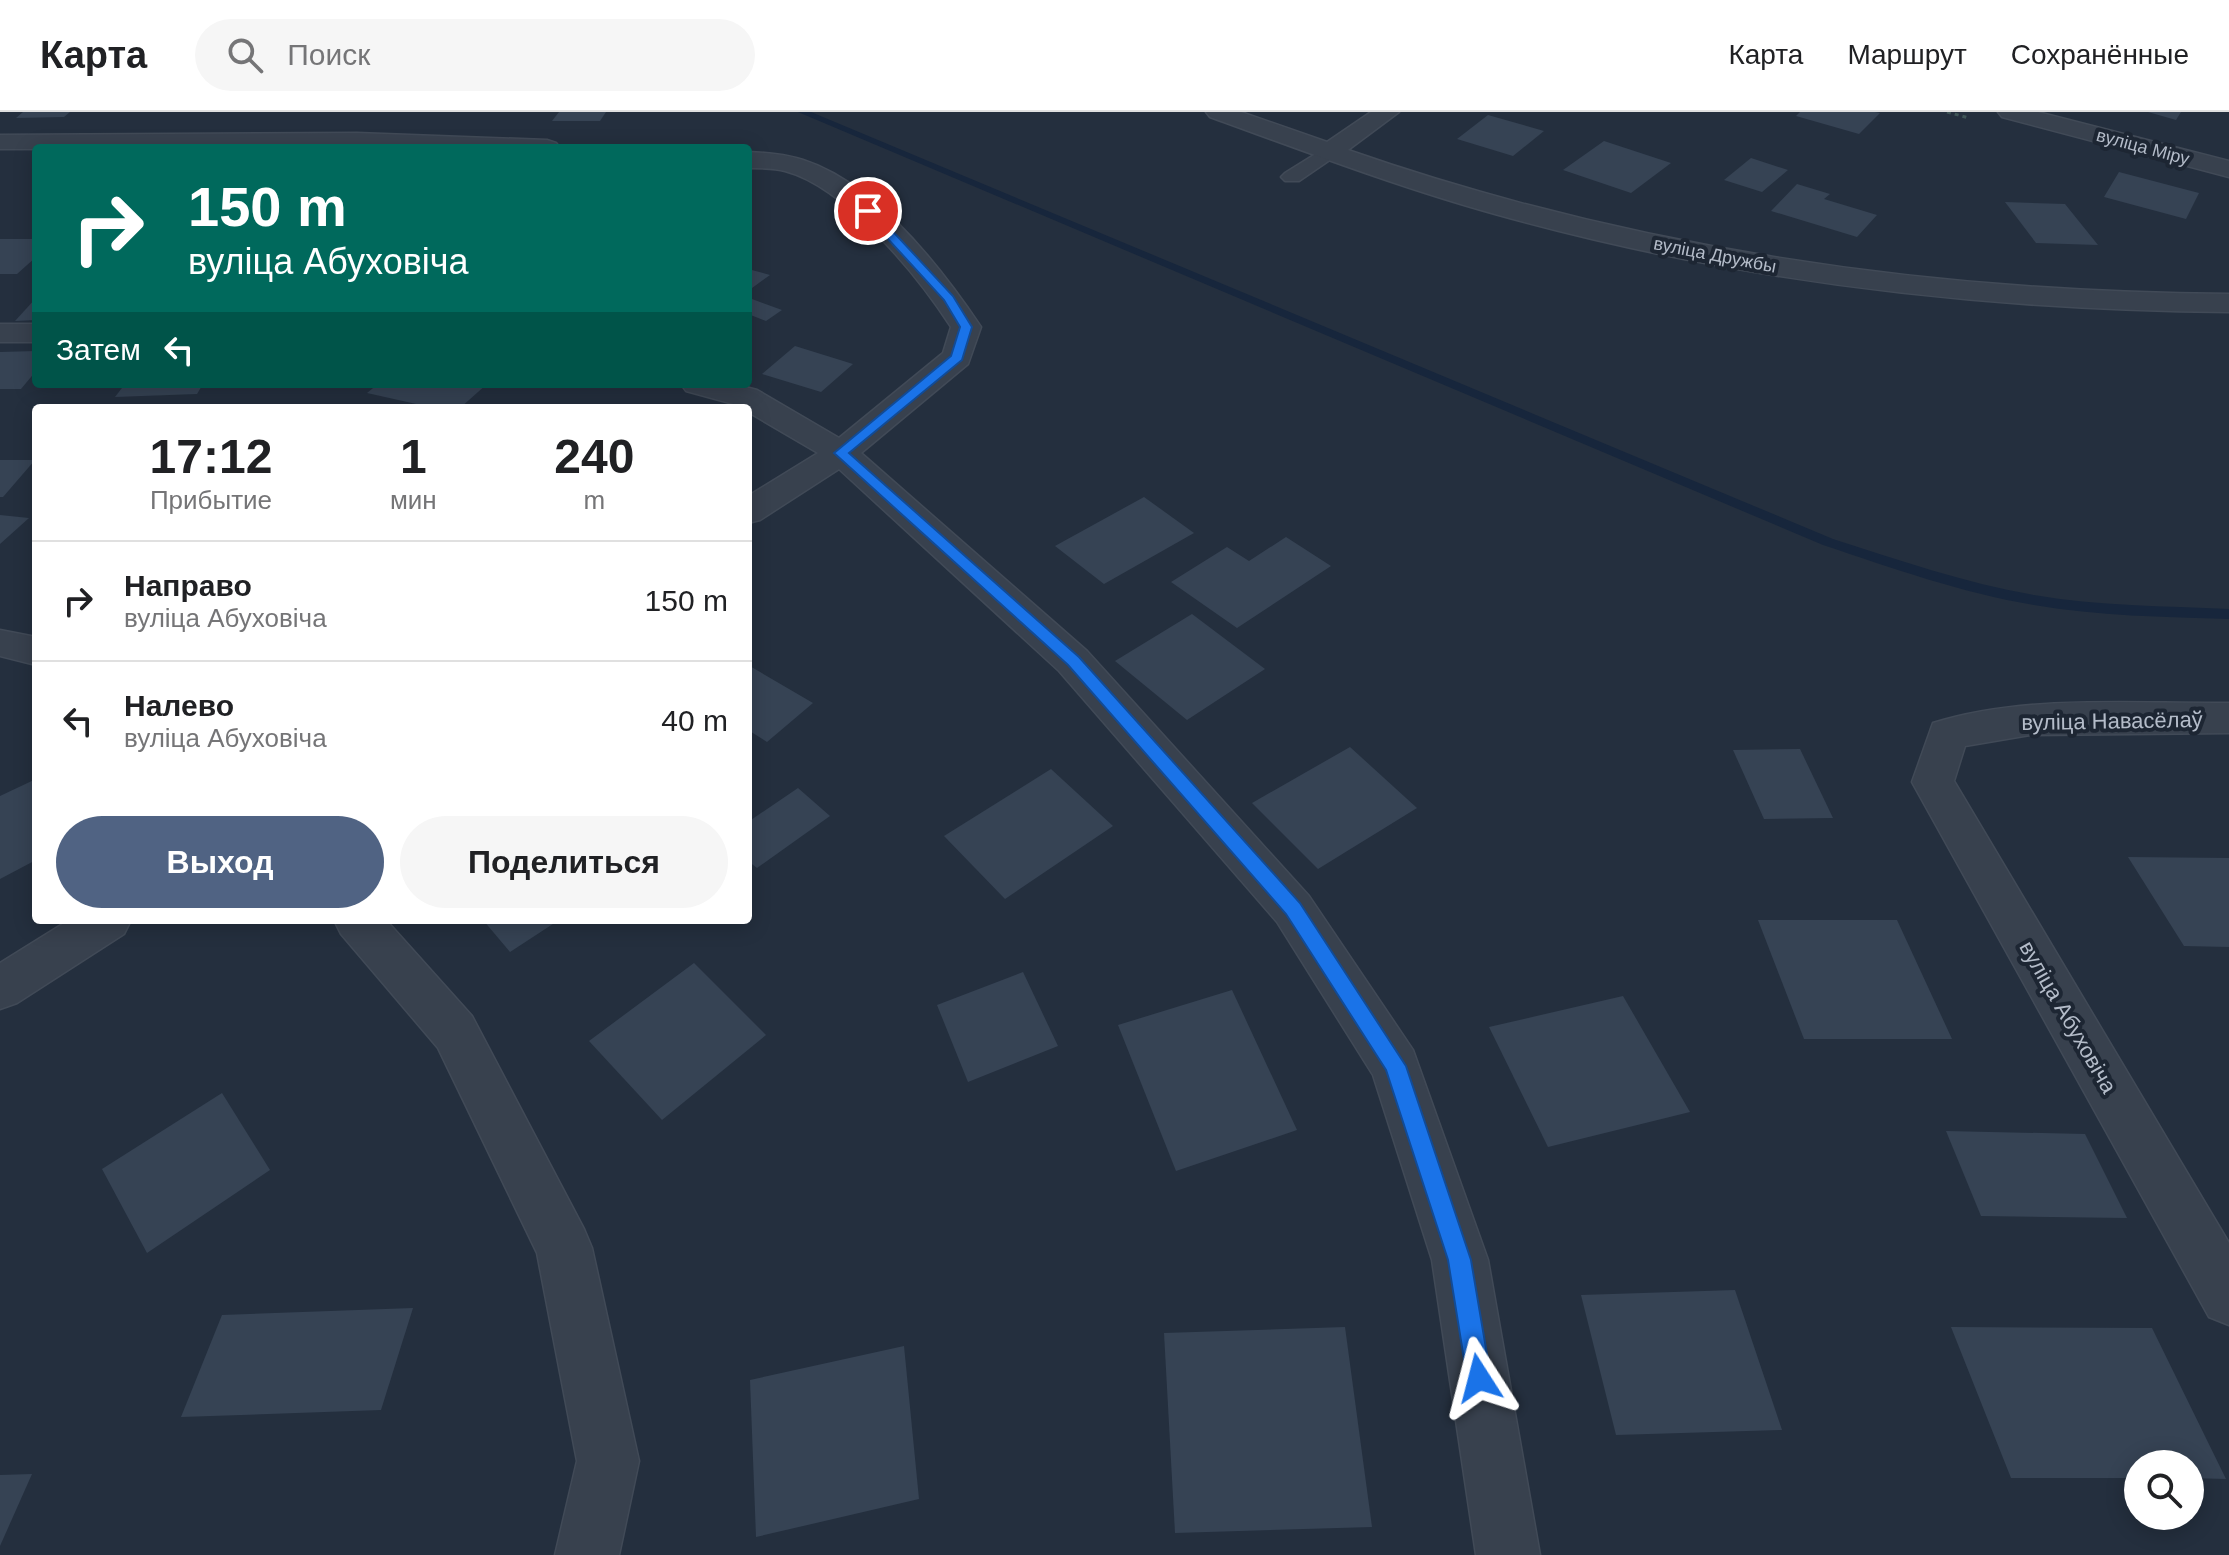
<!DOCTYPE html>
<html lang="ru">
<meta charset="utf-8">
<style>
:root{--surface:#fff;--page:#f6f6f6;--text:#202124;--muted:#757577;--line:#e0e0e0;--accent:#506383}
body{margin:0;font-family:Helvetica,sans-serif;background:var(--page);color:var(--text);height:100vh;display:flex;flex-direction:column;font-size:30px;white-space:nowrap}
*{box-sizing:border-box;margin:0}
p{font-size:26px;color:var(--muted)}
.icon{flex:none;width:44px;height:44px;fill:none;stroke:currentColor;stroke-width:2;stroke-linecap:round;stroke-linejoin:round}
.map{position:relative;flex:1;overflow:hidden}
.sheet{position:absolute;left:32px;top:292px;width:720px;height:520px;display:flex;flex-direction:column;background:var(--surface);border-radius:8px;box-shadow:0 4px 20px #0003}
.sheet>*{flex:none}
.guide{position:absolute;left:32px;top:32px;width:720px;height:244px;border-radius:8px;box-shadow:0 4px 20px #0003;background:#00695c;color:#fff;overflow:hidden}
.fabs{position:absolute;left:2124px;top:1338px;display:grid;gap:16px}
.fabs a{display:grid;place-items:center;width:80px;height:80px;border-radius:50%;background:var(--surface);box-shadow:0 4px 20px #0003;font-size:40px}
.pin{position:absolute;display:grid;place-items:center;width:68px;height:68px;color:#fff;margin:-34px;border:4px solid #fff;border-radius:50%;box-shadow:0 2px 8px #0007}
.me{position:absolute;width:88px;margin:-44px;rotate:351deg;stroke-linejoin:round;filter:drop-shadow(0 0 6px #0008)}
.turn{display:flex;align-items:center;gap:28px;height:168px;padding:0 24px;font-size:36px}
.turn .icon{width:104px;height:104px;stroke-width:2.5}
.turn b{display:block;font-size:56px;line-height:68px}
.then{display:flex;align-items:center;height:76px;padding:0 24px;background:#0003;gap:16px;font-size:30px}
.eta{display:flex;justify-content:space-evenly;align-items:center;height:136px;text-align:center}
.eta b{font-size:48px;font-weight:800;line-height:56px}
.action{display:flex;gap:16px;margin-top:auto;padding:16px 24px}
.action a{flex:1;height:92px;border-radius:48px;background:var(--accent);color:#fff;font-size:32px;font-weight:800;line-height:92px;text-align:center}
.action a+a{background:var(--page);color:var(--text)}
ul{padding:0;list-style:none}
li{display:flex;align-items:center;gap:24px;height:120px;padding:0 24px;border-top:2px solid var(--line)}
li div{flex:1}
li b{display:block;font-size:30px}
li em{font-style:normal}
header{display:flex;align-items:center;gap:48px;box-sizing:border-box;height:112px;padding:0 40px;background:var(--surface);border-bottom:2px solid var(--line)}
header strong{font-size:38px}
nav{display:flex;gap:44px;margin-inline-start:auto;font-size:28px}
.search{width:560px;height:72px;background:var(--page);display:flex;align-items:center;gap:20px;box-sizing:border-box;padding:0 28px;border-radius:44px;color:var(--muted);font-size:30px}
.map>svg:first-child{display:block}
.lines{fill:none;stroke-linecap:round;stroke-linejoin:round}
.stream{fill:#17263c;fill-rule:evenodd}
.building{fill:#364354}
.service-casing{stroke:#414a57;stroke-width:3}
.minor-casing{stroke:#414a57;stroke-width:3}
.path{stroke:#3f5557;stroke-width:3;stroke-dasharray:4 4;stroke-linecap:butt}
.service{fill:#38414e;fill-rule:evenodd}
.minor{fill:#38414e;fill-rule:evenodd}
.route{fill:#1a73e8;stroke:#114b97;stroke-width:2}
.labels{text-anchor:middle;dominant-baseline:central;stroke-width:8;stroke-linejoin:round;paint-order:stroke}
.far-street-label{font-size:18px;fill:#b4bcc9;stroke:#1d2633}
.street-label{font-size:22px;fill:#b4bcc9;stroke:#1d2633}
</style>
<header>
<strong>Карта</strong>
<div class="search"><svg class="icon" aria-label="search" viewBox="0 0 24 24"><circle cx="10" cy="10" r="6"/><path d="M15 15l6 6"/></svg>Поиск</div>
<nav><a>Карта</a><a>Маршрут</a><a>Сохранённые</a></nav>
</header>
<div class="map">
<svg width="2229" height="1443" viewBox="0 0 2229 1443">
<rect width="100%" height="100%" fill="#242f3e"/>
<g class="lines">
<path class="stream" d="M798 0H811L1833 427C1899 448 1965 471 2034 483 2098 494 2164 494 2229 497V507C2164 505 2098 504 2034 493 1962 481 1892 456 1823 433Z"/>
</g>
<g class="building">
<path d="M23 0H70L64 5 16 6Z"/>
<path d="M559 0H606L600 9H552Z"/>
<path d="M1800 0H1875L1880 1 1859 22 1796 4Z"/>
<path d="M2148 0H2181L2176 8Z"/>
<path d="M1488 3 1544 19 1513 44 1457 27Z"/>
<path d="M1604 29 1671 51 1631 81 1563 58Z"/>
<path d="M1751 46 1788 58 1762 80 1724 68Z"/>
<path d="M2119 60 2199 81 2186 107 2104 85Z"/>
<path d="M1797 72 1830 82 1824 87 1877 103 1857 125 1771 99Z"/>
<path d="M2005 90 2065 92 2098 133 2036 131Z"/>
<path d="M0 127H36V145L17 162H0Z"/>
<path d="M748 157 770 163 748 179Z"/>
<path d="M36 186V208L15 209Z"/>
<path d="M752 187 782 198 766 209 748 202V190Z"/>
<path d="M795 234 853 252 821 280 762 262Z"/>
<path d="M36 239V259L21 277H0V240Z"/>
<path d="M125 272H203L197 282 115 285Z"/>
<path d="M378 272H487L460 296H434L367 281Z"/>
<path d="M0 348H35L3 385H0Z"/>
<path d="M1144 385 1194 421 1104 472 1055 434Z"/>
<path d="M0 403 29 406 0 432Z"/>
<path d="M1286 425 1331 454 1237 516 1171 470 1227 435 1249 449Z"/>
<path d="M1192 502 1265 557 1187 608 1115 549Z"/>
<path d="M748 553 813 591 767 630 748 618Z"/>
<path d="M1350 635 1417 696 1318 757 1252 691Z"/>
<path d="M1800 637 1833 706 1764 707 1733 638Z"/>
<path d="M1051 657 1113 714 1005 787 944 724Z"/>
<path d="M36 667V748L0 767V684Z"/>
<path d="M798 676 830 704 757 756 748 749V710Z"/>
<path d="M2128 745 2229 746V835L2184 834Z"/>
<path d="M483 808H559L510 840Z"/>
<path d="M1758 808H1897L1952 927H1804Z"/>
<path d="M694 851 766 923 662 1008 589 929Z"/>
<path d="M1023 860 1058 934 968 970 937 893Z"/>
<path d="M1232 878 1297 1018 1176 1059 1118 913Z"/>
<path d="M1623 884 1690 1000 1548 1035 1489 915Z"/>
<path d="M222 981 270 1058 147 1141 102 1057Z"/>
<path d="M1946 1019 2085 1022 2127 1106 1981 1104Z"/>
<path d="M1735 1178 1782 1318 1616 1323 1581 1183Z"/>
<path d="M413 1196 381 1298 181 1305 222 1203Z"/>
<path d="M1345 1215 1372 1415 1175 1421 1164 1221Z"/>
<path d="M1951 1215 2152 1216 2226 1367 2190 1366V1352H2138V1366H2011Z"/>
<path d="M904 1234 919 1387 756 1425 750 1268Z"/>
<path d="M32 1362 0 1434V1363Z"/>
</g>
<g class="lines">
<defs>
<path id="service" d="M1330 33 1340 39 1337 43 1299 69H1285L1281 65 1285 61Z"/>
<g id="minor">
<path d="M1206 0H1241L1327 30 1371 0H1399L1348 38C1632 137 1930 180 2229 182V200C1982 198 1733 169 1495 102 1398 75 1304 39 1210 5Z"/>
<path d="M1998 0H2038L2229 49V65L2002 5Z"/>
<path d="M357 21 547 28 556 31 560 36 0 37V23Z"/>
<path d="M748 40C767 41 785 42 803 48 875 71 940 154 981 215L968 252 861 341 1087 539 1309 784 1413 938 1488 1148 1540 1443H1476L1432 1148 1373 963 1277 810 1059 559 839 357 760 408 748 411V384L818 341 748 300V296L686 279 681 272H734L757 278 839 326 943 241 951 215C918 164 846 75 785 59 774 56 760 56 748 56Z"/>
<rect x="0" y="212" width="36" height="18"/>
<path d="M0 518 36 525V553L0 544Z"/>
<path d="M2229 591V621L2030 623 1965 634 1954 669 2229 1131V1213L2209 1205 1912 670 1933 611C2027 582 2132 592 2229 591Z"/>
<path d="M69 808H131L124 822 17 891 0 897V851Z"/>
<path d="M334 808H386L472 904 584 1117 592 1136 639 1349 619 1443H555L577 1349 537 1141 438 936 341 822Z"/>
</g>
</defs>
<use href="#service" class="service-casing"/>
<use href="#minor" class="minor-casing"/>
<path class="path" d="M1947 0 1969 6"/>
<use href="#service" class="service"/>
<use href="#minor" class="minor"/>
</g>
<path class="route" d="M864 97H872L953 184 972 215 962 248 849 341 1079 545 1300 791 1406 954 1471 1148 1491 1266 1488 1274 1479 1278 1470 1274 1467 1266 1448 1148 1386 958 1286 802 1068 553 834 341 951 244 960 215 944 188 864 101Z"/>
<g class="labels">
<g class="far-street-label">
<text transform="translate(2143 35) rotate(15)">вуліца Міру</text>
<text transform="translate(1715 143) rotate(11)">вуліца Дружбы</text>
</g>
<g class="street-label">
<text transform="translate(2112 609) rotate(-1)">вуліца Навасёлаў</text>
<text transform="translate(2068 905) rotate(60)">вуліца Абуховіча</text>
</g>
</g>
</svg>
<div class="fabs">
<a><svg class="icon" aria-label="search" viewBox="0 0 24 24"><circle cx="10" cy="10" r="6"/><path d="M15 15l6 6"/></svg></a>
</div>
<div class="pin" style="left:868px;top:99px;background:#d93025"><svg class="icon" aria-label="arrive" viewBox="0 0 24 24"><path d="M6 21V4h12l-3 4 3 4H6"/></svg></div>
<svg class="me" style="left:1479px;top:1266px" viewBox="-20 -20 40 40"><path d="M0-17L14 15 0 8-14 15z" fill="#1a73e8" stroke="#fff" stroke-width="4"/></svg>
<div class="guide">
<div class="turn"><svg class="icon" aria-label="right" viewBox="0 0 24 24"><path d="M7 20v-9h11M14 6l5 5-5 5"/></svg><div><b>150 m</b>вуліца Абуховіча</div></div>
<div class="then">Затем<svg class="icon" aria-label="left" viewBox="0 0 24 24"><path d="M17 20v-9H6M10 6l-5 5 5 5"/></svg></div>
</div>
<section class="sheet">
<div class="eta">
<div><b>17:12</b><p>Прибытие</p></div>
<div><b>1</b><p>мин</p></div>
<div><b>240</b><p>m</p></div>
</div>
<ul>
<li><svg class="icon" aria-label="right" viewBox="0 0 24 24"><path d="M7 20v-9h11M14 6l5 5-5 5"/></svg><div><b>Направо</b><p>вуліца Абуховіча</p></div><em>150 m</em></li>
<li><svg class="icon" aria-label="left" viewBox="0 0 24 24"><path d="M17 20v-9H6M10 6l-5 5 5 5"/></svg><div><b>Налево</b><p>вуліца Абуховіча</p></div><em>40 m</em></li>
</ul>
<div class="action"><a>Выход</a><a>Поделиться</a></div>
</section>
</div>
